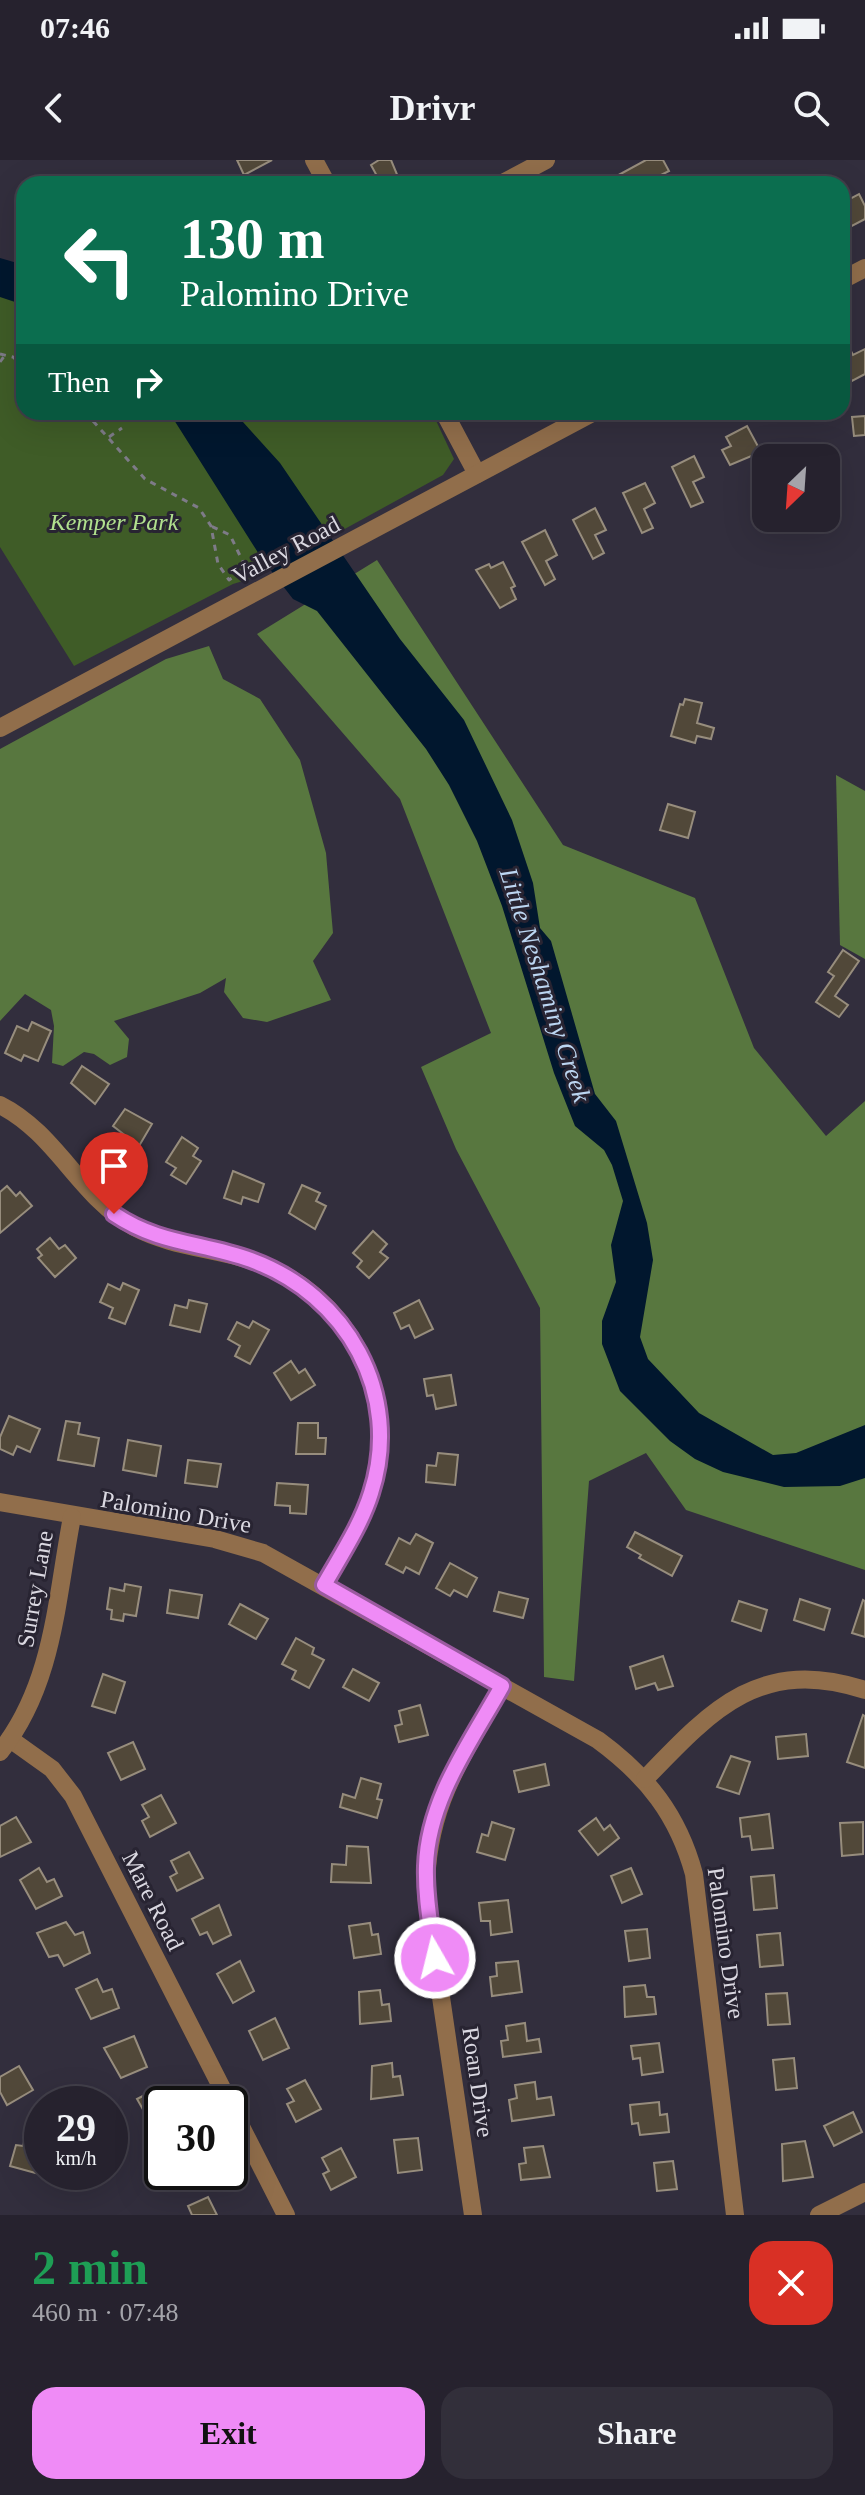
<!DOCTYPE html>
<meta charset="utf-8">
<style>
:root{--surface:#26222e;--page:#322f3a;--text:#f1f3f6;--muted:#a4a4aa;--line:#423f4a;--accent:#ef8bf6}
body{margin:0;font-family:Georgia,serif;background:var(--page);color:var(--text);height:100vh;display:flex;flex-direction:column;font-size:30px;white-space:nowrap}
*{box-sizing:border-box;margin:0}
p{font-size:26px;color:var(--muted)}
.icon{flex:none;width:44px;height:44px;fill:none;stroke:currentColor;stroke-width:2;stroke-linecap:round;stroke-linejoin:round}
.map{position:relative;height:2055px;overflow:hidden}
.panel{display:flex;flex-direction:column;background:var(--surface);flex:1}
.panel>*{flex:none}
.guide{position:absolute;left:16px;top:16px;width:834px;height:244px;border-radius:24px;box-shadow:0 8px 32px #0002,0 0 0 2px var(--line);background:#0b6e4f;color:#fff;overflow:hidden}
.needle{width:52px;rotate:205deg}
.controls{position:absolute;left:752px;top:284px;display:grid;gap:16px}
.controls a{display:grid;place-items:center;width:88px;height:88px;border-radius:16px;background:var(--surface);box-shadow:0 8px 32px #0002,0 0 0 2px var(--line);font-size:40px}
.speed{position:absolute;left:24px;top:1926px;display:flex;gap:16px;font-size:40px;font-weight:700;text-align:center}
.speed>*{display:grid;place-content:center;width:104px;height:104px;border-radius:50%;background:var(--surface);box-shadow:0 8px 32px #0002,0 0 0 2px var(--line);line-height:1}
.speed small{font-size:20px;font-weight:400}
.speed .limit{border:4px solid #111;border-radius:12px;background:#fff;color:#111}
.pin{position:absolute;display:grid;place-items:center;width:68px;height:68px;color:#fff;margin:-82px -34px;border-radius:50% 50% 50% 0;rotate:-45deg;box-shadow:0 0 8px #0007}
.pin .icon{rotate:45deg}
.me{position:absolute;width:88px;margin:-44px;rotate:352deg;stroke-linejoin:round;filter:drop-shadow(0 0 6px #0008)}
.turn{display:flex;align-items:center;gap:28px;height:168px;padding:0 32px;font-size:36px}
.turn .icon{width:104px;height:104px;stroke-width:2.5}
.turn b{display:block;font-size:56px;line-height:68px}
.then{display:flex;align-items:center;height:76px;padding:0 32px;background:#0003;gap:16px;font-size:30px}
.round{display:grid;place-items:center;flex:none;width:84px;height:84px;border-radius:24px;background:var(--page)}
.summary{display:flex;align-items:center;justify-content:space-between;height:136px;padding:0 32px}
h1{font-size:48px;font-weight:700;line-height:60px;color:#1e9e55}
.primary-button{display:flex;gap:16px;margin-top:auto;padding:16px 32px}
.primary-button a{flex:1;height:92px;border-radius:24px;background:var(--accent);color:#111;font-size:32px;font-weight:700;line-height:92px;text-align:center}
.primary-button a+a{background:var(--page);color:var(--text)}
.status{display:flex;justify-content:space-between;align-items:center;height:56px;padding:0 40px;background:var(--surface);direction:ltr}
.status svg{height:22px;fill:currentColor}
header{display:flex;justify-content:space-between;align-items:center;height:104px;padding:0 32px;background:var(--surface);font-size:36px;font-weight:700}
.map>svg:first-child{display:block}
.green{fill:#3f5c27}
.forest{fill:#58773f}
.water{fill:#01172e}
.building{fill:#514839;stroke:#978d7d;stroke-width:2}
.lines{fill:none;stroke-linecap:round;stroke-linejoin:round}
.path{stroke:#7e7b88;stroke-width:3;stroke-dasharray:6 6;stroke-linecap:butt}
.minor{stroke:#916e4b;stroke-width:18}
.route-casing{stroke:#9b5aa0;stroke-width:20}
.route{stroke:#ef8bf6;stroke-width:14}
.labels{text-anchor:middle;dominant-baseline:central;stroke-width:6;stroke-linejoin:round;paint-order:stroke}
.park-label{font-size:24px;font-style:italic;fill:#b1e18e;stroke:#282432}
.street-label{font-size:24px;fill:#dad8e1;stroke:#282432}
.water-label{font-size:26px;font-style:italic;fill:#bcd6f2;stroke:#282432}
</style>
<div class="status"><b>07:46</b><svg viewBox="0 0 49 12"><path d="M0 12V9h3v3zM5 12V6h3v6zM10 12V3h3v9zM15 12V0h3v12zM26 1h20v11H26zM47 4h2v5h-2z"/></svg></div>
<header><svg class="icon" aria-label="back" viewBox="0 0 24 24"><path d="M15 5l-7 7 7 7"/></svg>Drivr<svg class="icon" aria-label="search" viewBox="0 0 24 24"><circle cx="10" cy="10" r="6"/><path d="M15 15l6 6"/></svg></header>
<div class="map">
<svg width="865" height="2055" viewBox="0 0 865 2055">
<rect width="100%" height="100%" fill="#322e3d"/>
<path class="green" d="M0 106 24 114V252H432L454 299 443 315 259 416 233 424 74 506 0 387Z"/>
<g class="forest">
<path d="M377 400 563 685 695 738 754 888 826 976 865 941V1410L686 1350 646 1293 589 1321 574 1521 544 1517 540 1148 456 989 421 907 491 873 400 639 257 474Z"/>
<path d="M209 486 223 519 260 539 300 600 326 693 333 773 313 801 331 840 267 862 243 858 224 832 226 818 200 833 114 861 129 879 127 897 110 905 94 894 84 892 63 906 52 903 54 866 51 850 25 834 0 861V589L166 499Z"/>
<path d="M836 615 865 631V799L840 785Z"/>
</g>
<g class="water">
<path d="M0 98 24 105V145L0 137Z"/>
<path d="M169 252H234L280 303 400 479 464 560 512 660 533 723 540 768 551 781 595 934 616 961 647 1063 653 1100 640 1177 648 1199 699 1253 773 1295 796 1293 865 1265V1318L840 1326 784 1327 723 1312 695 1299 670 1281 620 1231 602 1184V1161L616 1122 611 1085 623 1041 612 1005 604 990 575 966 554 913 502 746 477 681 449 625 426 589 317 451 293 439 262 399Z"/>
</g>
<g class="building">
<path d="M237 0H272L244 15Z"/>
<path d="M379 0H391L401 24H359L377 16 371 5Z"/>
<path d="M646 0H663L669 11 661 15 666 24H602Z"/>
<path d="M859 34 865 46V59L848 68 842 56V43Z"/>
<path d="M842 174 853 195 865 189V214L852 221 842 203Z"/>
<path d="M865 256V275L854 276 852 257Z"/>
<path d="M747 266 761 292 730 305 722 290 731 286 726 277Z"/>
<path d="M694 296 704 317 693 322 703 342 691 347 672 307Z"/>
<path d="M645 323 655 343 644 349 653 368 642 373 623 333Z"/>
<path d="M595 348 606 370 595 375 604 393 593 399 573 360Z"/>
<path d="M545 370 557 395 546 401 555 419 545 425 522 382Z"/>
<path d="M503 402 515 426 511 428 516 439 500 448 476 410 489 404 491 408Z"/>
<path d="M685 539 702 543 697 563 714 568 711 579 697 576 695 583 671 576 680 544 683 545Z"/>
<path d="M668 644 695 652 688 678 660 670Z"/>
<path d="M843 790 859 801 835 836 848 845 839 857 816 842 834 816 828 812Z"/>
<path d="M32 862 51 871 38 901 24 895 21 901 5 893 17 866 28 871Z"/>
<path d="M82 906 109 924 95 944 71 923Z"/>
<path d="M125 949 152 964 139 986 113 966Z"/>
<path d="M182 977 198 988 193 996 201 1001 186 1024 171 1015 176 1008 166 1002Z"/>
<path d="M233 1011 264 1024 258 1042 243 1037 241 1044 224 1038Z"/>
<path d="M302 1025 320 1033 316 1041 326 1046 315 1069 289 1053Z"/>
<path d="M7 1026 16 1036 20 1032 32 1046 0 1073V1032Z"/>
<path d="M373 1071 387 1084 380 1092 388 1098 369 1118 357 1107 362 1101 353 1093Z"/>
<path d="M50 1078 59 1089 65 1085 76 1098 55 1117 38 1098 42 1095 37 1089Z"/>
<path d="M123 1123 139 1130 125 1164 109 1158 113 1148 100 1142 108 1124 120 1130Z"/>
<path d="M189 1140 207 1144 200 1172 170 1165 175 1145 187 1148Z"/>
<path d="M419 1140 433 1169 415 1178 409 1165 401 1169 394 1153Z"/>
<path d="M253 1161 269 1170 250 1204 235 1196 240 1186 228 1179 237 1162 249 1168Z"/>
<path d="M291 1201 299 1213 305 1209 315 1225 291 1240 274 1213Z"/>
<path d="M451 1215 456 1245 436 1249 433 1235 427 1236 424 1219Z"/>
<path d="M9 1256 40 1269 30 1292 17 1286 13 1295 0 1289V1277Z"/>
<path d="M66 1261 80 1263 78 1274 99 1278 94 1306 58 1300Z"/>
<path d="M298 1263H318V1278H326L325 1294H296Z"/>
<path d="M128 1280 161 1286 156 1316 123 1310Z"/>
<path d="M438 1293 458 1295 455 1325 426 1322 427 1305 436 1306Z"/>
<path d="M188 1300 221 1304 217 1327 185 1323Z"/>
<path d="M277 1323 308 1325 306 1354 290 1353V1346L275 1345Z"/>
<path d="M635 1372 682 1396 672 1416 639 1398 641 1395 627 1387Z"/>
<path d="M416 1374 433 1383 419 1414 406 1407 403 1413 386 1404 399 1378 410 1384Z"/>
<path d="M450 1403 477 1418 467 1437 454 1430 450 1436 436 1428Z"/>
<path d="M125 1424 141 1427 136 1456 124 1454 123 1461 111 1459 112 1450 107 1449 110 1428 124 1431Z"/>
<path d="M170 1430 202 1435 198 1458 167 1453Z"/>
<path d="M499 1432 528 1439 523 1458 494 1451Z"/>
<path d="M800 1439 830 1449 824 1470 794 1460Z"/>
<path d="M863 1440 865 1441V1477L852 1473Z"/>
<path d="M739 1441 767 1450 761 1471 732 1461Z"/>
<path d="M240 1444 268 1459 256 1479 229 1464Z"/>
<path d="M296 1478 314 1488 312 1494 324 1500 309 1528 292 1519 296 1511 282 1504Z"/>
<path d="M663 1496 673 1526 658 1530 655 1523 636 1529 630 1507Z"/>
<path d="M353 1509 379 1523 369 1541 343 1527Z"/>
<path d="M103 1514 125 1522 115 1553 92 1546Z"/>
<path d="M420 1545 428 1575 399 1582 395 1566 402 1564 399 1551Z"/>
<path d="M863 1555 865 1556V1608L847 1602Z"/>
<path d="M806 1574 808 1596 778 1599 776 1577Z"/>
<path d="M133 1582 145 1609 121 1620 108 1593Z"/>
<path d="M731 1596 750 1602 739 1634 717 1627Z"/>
<path d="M545 1604 549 1625 519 1632 514 1611Z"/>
<path d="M361 1618 381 1624 377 1639 382 1640 377 1658 340 1647 343 1634 355 1638Z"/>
<path d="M161 1635 176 1663 150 1677 142 1661 149 1657 142 1645Z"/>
<path d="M769 1654 773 1688 752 1690 750 1676 742 1677 740 1658Z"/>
<path d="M16 1657 31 1682 0 1697V1666Z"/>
<path d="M596 1658 604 1670 610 1665 619 1678 598 1695 579 1671Z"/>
<path d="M492 1662 514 1669 505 1700 477 1692 482 1674 488 1676Z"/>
<path d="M863 1662V1694L842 1696 840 1663Z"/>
<path d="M347 1686 368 1687 371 1723 331 1722 332 1704 346 1705Z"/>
<path d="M189 1692 203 1718 177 1731 170 1717 177 1713 171 1701Z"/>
<path d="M39 1708 47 1722 54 1719 62 1736 36 1749 20 1720Z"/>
<path d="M631 1708 642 1734 622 1743 611 1716Z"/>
<path d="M774 1715 777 1748 754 1750 751 1717Z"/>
<path d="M508 1740 512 1772 491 1775 490 1761H481L479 1743Z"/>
<path d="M219 1745 231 1775 213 1784 207 1772 200 1775 192 1759Z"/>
<path d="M66 1762 75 1775 83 1772 90 1793 64 1806 58 1795 49 1797 37 1773Z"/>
<path d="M370 1763 372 1775 378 1774 381 1794 354 1798 349 1766Z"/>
<path d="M647 1769 650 1798 629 1801 625 1771Z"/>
<path d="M780 1773 783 1805 760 1807 757 1775Z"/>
<path d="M240 1801 254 1831 233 1843 217 1814Z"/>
<path d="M518 1801 522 1832 492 1836 490 1817 497 1816 496 1803Z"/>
<path d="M97 1819 103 1832 112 1829 119 1848 91 1859 76 1829Z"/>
<path d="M645 1825 647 1837H654L656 1854 625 1857 624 1827Z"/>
<path d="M380 1830 382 1845 389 1844 391 1861 360 1864 359 1832Z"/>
<path d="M787 1833 790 1864 768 1865 766 1834Z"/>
<path d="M275 1858 289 1888 263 1900 249 1871Z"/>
<path d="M525 1863 527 1881 539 1879 541 1892 503 1897 501 1881 508 1880 506 1866Z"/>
<path d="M134 1876 147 1907 121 1918 104 1888Z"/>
<path d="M659 1883 663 1912 642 1915 640 1898 633 1899 631 1886Z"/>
<path d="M794 1898 797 1928 776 1930 773 1900Z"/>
<path d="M392 1903 393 1917 400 1916 403 1935 371 1939 372 1906Z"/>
<path d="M19 1906 33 1930 7 1945 0 1932V1917Z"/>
<path d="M305 1920 321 1949 296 1962 287 1944 294 1941 287 1929Z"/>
<path d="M535 1922 537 1939 551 1937 554 1955 512 1961 509 1940 517 1938 515 1925Z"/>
<path d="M162 1926 171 1944H162V1983L137 1939Z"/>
<path d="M659 1942 660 1955 667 1954 669 1972 640 1975 638 1963 632 1964 630 1945Z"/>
<path d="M853 1952 862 1972 834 1986 824 1966Z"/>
<path d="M26 1974 42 1978 39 2014 10 2006 16 1985 23 1986Z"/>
<path d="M418 1978 422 2010 398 2013 394 1980Z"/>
<path d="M805 1981 813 2017 783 2021 782 1984Z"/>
<path d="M543 1986 550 2017 521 2020 519 2004 526 2003 524 1988Z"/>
<path d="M341 1988 356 2017 331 2030 323 2014 329 2011 322 1998Z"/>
<path d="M162 1991V2012H196L163 2028 148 1998Z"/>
<path d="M673 2001 677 2029 657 2031 654 2003Z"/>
<path d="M208 2037 217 2055H192L188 2046Z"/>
</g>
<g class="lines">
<g class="path">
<path d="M0 194 13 197 24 207"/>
<path d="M0 202 5 195"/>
<path d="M85 252 145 319 199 348 211 366 218 404 229 420 242 411 244 404 230 375 211 366"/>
<path d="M109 277 122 268"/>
</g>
<g class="minor">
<path d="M314 0 327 24"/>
<path d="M501 24 546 0"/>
<path d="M842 120 865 108"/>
<path d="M444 252 477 314"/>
<path d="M0 568 594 252"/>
<path d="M0 945C56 973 80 1037 134 1067 177 1090 229 1088 273 1109 357 1149 399 1244 371 1333 361 1365 340 1395 324 1425"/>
<path d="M0 1342 215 1379 263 1393 598 1580C647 1616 678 1655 694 1714L735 2055"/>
<path d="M10 1579 52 1609 73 1636 230 1944"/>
<path d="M0 1592C54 1524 56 1440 72 1357"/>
<path d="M645 1619C712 1549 761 1496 865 1530"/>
<path d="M230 1945 286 2055"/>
<path d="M473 2055 426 1735C425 1647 461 1600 502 1526"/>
<path d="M819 2055 865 2032"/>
</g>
</g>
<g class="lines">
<defs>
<path id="route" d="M114 1054C160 1085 202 1082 251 1100 347 1135 403 1234 371 1333 361 1365 341 1395 324 1425L502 1526C471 1582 428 1639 426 1706 425 1737 431 1767 435 1798"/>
</defs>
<use href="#route" class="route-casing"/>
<use href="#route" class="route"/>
</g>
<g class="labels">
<g class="park-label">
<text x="114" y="362">Kemper Park</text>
</g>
<g class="street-label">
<text transform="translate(286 390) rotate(-28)">Valley Road</text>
<text transform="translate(176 1352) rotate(10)">Palomino Drive</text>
<text transform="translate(35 1429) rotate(-80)">Surrey Lane</text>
<text transform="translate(153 1741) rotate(63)">Mare Road</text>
<text transform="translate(726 1783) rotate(82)">Palomino Drive</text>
<text transform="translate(478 1922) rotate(82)">Roan Drive</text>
</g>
<g class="water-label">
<text transform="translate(545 825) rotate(72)">Little Neshaminy Creek</text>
</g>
</g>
</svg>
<div class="controls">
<a><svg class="needle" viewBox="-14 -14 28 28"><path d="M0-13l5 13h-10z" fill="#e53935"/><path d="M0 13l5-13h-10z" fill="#a4a4aa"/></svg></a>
</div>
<div class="speed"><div>29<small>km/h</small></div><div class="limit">30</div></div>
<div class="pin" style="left:114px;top:1054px;background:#d93025"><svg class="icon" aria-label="arrive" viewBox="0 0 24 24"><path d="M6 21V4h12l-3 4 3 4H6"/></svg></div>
<svg class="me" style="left:435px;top:1798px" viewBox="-20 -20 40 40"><circle r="17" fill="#ef8bf6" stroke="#fff" stroke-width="3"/><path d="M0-11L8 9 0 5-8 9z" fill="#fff"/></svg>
<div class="guide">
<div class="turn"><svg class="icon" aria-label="left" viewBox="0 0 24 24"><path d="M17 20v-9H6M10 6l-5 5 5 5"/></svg><div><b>130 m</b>Palomino Drive</div></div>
<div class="then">Then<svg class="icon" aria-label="right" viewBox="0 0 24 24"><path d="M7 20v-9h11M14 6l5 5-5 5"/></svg></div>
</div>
</div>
<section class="panel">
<div class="summary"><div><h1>2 min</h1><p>460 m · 07:48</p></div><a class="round" style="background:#d93025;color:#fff"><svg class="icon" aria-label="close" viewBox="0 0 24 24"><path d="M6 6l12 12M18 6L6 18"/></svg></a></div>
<div class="primary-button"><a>Exit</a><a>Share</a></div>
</section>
